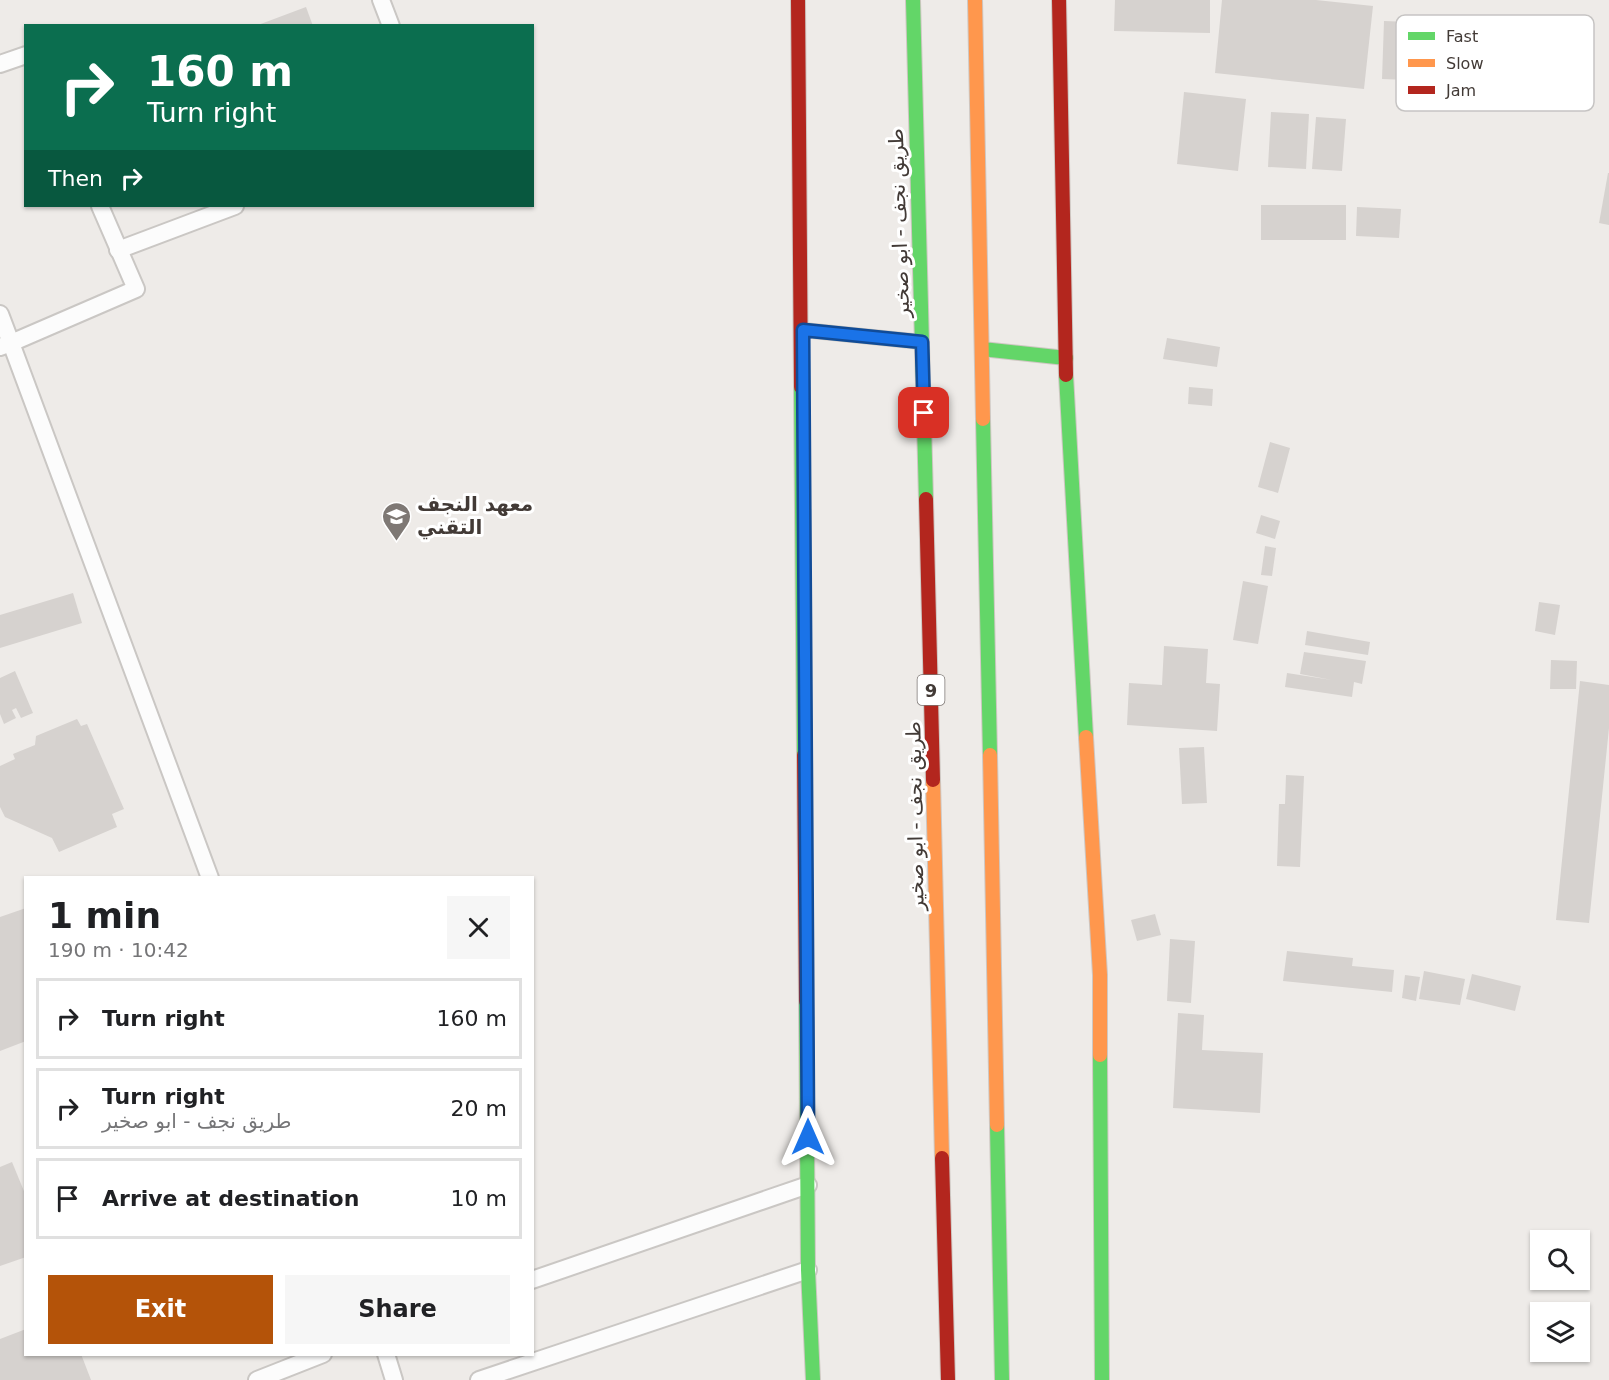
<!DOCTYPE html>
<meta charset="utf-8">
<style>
:root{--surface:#fff;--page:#f6f6f6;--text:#202124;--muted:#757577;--line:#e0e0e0;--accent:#b45309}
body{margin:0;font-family:"DejaVu Sans",Vazirmatn,sans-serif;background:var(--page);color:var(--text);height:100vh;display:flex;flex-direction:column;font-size:22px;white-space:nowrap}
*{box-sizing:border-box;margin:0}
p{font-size:20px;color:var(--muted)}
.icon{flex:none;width:33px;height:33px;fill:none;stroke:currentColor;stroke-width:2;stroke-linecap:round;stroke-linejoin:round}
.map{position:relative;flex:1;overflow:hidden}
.details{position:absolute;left:24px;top:876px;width:510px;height:480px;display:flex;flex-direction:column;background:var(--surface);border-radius:0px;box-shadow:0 2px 4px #0004}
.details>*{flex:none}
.guide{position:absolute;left:24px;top:24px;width:510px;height:183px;border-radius:0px;box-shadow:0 2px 4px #0004;background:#0b6e4f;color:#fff;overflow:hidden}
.buttons{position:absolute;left:1530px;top:1230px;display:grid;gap:12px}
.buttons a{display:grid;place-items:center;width:60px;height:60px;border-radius:0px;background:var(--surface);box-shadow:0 2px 4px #0004;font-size:30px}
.pin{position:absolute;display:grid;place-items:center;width:51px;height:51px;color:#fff;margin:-26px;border-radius:12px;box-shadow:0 3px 9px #0006}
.me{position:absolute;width:66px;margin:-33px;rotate:0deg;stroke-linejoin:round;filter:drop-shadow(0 0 4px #0008)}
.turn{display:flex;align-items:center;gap:21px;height:126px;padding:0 24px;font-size:27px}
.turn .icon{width:78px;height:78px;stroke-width:2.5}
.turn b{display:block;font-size:42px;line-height:51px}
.then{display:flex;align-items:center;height:57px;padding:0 24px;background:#0003;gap:12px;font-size:22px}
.round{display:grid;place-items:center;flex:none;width:63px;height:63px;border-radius:0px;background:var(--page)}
.head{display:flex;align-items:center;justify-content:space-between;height:102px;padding:0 24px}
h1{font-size:36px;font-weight:700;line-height:45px}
.primary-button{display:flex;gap:12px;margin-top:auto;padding:12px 24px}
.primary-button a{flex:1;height:69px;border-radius:0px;background:var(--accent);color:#fff;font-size:24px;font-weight:700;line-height:69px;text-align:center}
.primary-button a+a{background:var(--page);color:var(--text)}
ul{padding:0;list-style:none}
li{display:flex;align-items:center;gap:18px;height:81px;margin:0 12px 9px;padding:0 12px;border:3px solid var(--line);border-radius:0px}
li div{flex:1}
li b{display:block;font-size:22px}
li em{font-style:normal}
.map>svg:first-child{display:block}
.building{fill:#d6d2cf}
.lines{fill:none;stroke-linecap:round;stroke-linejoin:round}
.lane-casing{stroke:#cac7c4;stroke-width:20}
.fast-casing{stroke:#cec7c2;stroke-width:16}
.slow-casing{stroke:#cec7c2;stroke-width:16}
.jam-casing{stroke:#cec7c2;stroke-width:16}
.lane{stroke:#fcfcfc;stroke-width:16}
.fast{stroke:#63d668;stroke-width:14}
.slow{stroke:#ff974d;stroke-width:14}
.jam{stroke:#b3261e;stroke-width:14}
.route-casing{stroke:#114b97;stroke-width:15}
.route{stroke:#1a73e8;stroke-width:10}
.labels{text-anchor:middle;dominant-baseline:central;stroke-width:6;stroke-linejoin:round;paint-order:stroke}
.shield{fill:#fff;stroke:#7b7572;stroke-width:1.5}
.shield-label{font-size:18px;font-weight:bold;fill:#423a36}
.street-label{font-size:20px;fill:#423a36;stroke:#fff}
.poi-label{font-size:20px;font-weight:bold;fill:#423a36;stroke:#fff;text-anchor:start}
.key{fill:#fff;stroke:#c6c4c3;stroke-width:1.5}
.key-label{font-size:16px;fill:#423a36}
</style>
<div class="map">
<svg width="1609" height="1380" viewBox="0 0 1609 1380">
<rect width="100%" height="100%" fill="#eeebe8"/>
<g class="building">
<path d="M1115 0H1210V33L1114 31Z"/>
<path d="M1222 0H1316L1373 6 1364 89 1215 73Z"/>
<path d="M306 7 313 26H258V25Z"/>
<path d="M1384 21 1537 27 1536 85 1382 79Z"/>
<path d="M1184 92 1246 99 1238 171 1177 164Z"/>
<path d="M1271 112 1309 114 1306 169 1268 167Z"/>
<path d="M1316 117 1346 119 1342 171 1312 169Z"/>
<path d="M1608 173H1609V225L1599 223Z"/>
<rect x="1261" y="205" width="85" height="35"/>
<path d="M1357 207 1401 209 1399 238 1356 236Z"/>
<path d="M1167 338 1220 347 1217 367 1163 359Z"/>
<path d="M1189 387 1213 389 1212 406 1188 404Z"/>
<path d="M1270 442 1290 448 1278 493 1258 487Z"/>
<path d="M1261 515 1280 521 1275 539 1256 533Z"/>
<path d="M1265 546 1276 548 1272 576 1261 575Z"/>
<path d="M1243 581 1268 586 1258 644 1233 640Z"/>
<path d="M73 593 82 623 0 648V615Z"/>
<path d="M1539 602 1560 605 1555 635 1535 631Z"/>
<path d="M1307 631 1370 642 1368 655 1305 645Z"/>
<path d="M1164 646 1208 649 1206 683 1220 684 1217 731 1127 725 1129 683 1162 685Z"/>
<path d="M1304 652 1366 661 1362 684 1354 682 1352 697 1285 687 1287 673 1332 680 1300 674Z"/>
<path d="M1551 660 1577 661 1576 689H1550Z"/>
<path d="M15 671 33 713 21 718 16 708 12 710 16 718 4 724 0 714V678Z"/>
<path d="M1580 681 1609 685V728L1589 923 1556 920Z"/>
<path d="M77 719 81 726 87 724 124 809 112 814 117 827 59 852 52 838 5 817 0 807V766L15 759 13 754 35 745 36 736Z"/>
<path d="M1204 747 1207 803 1182 804 1179 748Z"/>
<path d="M1286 775 1304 776 1300 867 1277 866 1279 804H1285Z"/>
<path d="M26 908V1041L0 1051V917Z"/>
<path d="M1155 914 1161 935 1137 941 1131 920Z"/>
<path d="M1170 939 1195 941 1191 1003 1167 1001Z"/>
<path d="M1287 951 1353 958 1352 966 1394 970 1392 992 1283 981Z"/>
<path d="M1424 971 1465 979 1460 1005 1419 999Z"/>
<path d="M1472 974 1521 986 1515 1011 1466 999Z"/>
<path d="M1405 975 1420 977 1416 1001 1402 998Z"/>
<path d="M1178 1013 1204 1015 1202 1050 1263 1053 1260 1113 1173 1108Z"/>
<path d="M12 1162 26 1196V1257L0 1266V1167Z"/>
<path d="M26 1329V1354H81L91 1380H0V1339Z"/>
</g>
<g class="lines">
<defs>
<g id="lane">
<path d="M381 0 391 26"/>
<path d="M0 64 26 55"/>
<path d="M118 250 235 206"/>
<path d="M0 314 11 343 136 289 100 206"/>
<path d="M0 347 11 343 210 878"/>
<path d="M532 1280 808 1185"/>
<path d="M386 1354 394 1380"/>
<path d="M257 1380 323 1354"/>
<path d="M479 1380 808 1270"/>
</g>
<g id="fast">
<path d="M913 0 926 499"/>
<path d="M803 330 922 342"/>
<path d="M982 349 1066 358"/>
<path d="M1066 375 1086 737"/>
<path d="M801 387 804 755"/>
<path d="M983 419 990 755"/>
<path d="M806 1001 808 1270 813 1380"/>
<path d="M1100 1055 1102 1380"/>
<path d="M997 1125 1002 1380"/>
</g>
<g id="slow">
<path d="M975 0 983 419"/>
<path d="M1086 737 1100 975V1055"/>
<path d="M990 755 997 1125"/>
<path d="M933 780 942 1158"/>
</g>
<g id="jam">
<path d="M798 0 801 387"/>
<path d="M1059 0 1066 375"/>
<path d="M926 499 933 780"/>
<path d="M804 755 806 1001"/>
<path d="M942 1158 948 1380"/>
</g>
</defs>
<use href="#lane" class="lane-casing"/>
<use href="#fast" class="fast-casing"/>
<use href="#slow" class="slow-casing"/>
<use href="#jam" class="jam-casing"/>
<use href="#lane" class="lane"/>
<use href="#fast" class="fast"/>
<use href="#slow" class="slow"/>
<use href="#jam" class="jam"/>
</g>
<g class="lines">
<defs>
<path id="route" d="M808 1137 803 330 922 342 924 413"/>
</defs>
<use href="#route" class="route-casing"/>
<use href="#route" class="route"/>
</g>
<defs>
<symbol id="university-pin" viewBox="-11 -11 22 30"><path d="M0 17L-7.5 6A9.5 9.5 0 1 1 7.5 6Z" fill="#7e7874" stroke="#fff"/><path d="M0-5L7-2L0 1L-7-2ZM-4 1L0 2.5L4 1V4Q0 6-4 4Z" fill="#fff"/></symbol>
</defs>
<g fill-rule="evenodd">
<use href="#university-pin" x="380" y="500" width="33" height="45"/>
</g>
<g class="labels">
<rect class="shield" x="917.5" y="675" width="27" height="30" rx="4.5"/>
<g class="shield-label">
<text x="931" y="690">9</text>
</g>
<g class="street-label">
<text transform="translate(899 223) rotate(-92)">طريق نجف - ابو صخير</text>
<text transform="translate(915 816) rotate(-91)">طريق نجف - ابو صخير</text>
</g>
<g class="poi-label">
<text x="417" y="504">معهد النجف<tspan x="417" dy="23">التقني</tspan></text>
</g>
</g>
<rect x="1396" y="15" width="198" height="96" rx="9" class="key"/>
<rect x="1408" y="32" width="27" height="8" fill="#63d668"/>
<rect x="1408" y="59" width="27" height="8" fill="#ff974d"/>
<rect x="1408" y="86" width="27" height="8" fill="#b3261e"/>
<g class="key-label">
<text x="1446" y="42">Fast</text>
<text x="1446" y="69">Slow</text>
<text x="1446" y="96">Jam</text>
</g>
</svg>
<div class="buttons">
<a><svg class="icon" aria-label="search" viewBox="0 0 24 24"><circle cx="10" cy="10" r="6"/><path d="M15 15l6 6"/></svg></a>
<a><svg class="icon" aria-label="layers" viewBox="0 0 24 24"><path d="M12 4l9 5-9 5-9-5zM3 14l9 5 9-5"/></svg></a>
</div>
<div class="pin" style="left:924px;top:413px;background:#d93025"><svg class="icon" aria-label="arrive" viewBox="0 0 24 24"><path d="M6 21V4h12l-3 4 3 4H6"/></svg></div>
<svg class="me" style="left:808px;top:1137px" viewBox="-20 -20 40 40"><path d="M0-17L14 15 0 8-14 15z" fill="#1a73e8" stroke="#fff" stroke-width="4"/></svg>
<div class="guide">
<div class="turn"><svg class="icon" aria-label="right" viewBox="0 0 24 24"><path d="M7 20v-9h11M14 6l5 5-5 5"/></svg><div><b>160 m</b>Turn right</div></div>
<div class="then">Then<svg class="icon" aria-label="right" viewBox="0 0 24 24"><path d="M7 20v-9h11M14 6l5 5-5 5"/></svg></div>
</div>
<section class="details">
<div class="head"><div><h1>1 min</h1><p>190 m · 10:42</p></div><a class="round"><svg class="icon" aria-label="close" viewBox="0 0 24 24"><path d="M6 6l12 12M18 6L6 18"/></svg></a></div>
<ul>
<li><svg class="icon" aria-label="right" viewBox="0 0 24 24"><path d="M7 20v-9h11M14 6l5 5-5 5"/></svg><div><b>Turn right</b></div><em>160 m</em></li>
<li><svg class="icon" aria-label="right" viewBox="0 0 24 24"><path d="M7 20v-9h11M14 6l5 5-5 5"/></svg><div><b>Turn right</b><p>طريق نجف - ابو صخير</p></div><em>20 m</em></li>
<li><svg class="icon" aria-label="arrive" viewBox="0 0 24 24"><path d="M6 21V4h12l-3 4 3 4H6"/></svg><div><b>Arrive at destination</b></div><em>10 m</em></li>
</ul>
<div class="primary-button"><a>Exit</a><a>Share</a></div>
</section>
</div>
